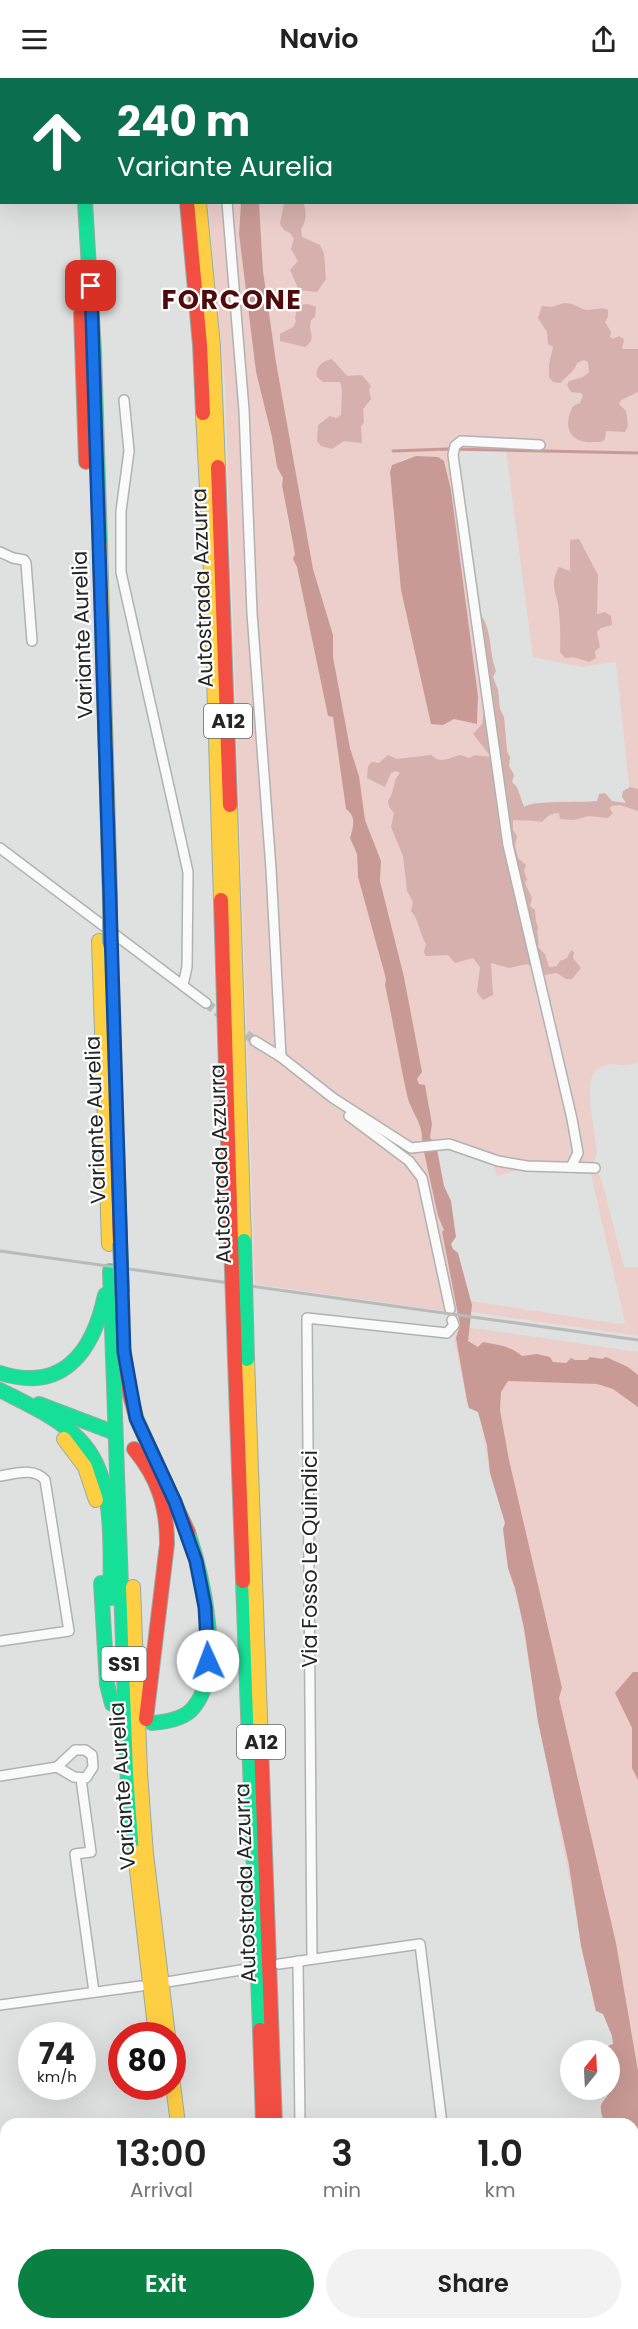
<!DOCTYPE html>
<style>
:root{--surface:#fff;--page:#f2f2f2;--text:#222;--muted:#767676;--accent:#0b8043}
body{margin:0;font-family:Poppins,sans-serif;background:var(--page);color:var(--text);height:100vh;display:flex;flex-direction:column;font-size:22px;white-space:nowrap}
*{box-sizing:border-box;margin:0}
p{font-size:20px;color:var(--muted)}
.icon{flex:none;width:33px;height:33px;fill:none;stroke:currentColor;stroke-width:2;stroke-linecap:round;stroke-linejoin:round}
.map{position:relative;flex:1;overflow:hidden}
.panel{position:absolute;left:0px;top:2040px;width:639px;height:212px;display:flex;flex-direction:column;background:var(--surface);border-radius:18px 18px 0 0;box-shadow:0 6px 24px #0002}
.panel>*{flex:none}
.hud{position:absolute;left:0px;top:0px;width:639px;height:126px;box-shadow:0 6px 24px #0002;background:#0b6e4f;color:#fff;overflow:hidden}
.needle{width:39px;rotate:18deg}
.controls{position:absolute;left:560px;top:1962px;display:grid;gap:12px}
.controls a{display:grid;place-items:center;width:60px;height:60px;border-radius:50%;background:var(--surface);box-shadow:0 6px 24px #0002;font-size:30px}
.speed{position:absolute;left:18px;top:1944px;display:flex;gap:12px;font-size:30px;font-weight:700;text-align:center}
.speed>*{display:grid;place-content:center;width:78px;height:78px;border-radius:50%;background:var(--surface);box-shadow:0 6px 24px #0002;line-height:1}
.speed small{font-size:15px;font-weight:400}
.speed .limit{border:9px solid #d22;background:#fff;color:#111}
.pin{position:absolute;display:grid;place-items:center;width:51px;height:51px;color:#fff;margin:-26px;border-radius:12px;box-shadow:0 3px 9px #0006}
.me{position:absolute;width:66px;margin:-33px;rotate:358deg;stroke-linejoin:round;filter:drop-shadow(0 0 4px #0008)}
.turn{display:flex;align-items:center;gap:21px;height:126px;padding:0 18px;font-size:27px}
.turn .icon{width:78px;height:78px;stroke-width:2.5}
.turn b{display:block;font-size:42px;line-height:51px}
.eta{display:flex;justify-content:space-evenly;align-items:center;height:102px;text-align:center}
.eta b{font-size:36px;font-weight:600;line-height:42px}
.action{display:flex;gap:12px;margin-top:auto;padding:12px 18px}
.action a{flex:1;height:69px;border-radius:36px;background:var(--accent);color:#fff;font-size:24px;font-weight:600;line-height:69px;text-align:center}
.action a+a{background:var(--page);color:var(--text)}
header{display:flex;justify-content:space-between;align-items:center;height:78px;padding:0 18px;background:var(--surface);font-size:27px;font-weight:600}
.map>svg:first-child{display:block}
.green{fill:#ecceca;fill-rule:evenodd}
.forest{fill:#d5b0ac}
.water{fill:#c99a95}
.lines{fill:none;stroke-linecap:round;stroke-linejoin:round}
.stream{stroke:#c99a95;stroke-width:3}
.canal{stroke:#c99a95;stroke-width:9}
.river{stroke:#c99a95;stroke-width:16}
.street-tunnel{stroke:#babcbb;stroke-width:9;stroke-dasharray:9 4.5;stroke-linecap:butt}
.street-casing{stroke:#b0b2b1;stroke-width:12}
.fast-casing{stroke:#96aca4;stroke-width:16}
.slow-casing{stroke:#96aca4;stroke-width:16}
.jam-casing{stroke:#96aca4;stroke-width:16}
.street{stroke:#fafafa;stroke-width:9}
.fast{stroke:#16e098;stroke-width:14}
.slow{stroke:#ffcf43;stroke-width:14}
.jam{stroke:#f24e42;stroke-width:14}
.rail{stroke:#b9baba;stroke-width:3}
.fast-bridge-casing{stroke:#96aca4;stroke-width:16;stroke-linecap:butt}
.jam-bridge-casing{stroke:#96aca4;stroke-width:16;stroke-linecap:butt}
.fast-bridge{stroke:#16e098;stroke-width:14}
.jam-bridge{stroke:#f24e42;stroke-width:14}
.route-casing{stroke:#114b97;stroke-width:15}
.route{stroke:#1a73e8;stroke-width:10}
.labels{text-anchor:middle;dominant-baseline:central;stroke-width:4.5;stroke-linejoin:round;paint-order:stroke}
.shield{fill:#fff;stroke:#666766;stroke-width:1.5}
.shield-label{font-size:20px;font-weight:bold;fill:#242625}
.street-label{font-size:21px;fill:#242625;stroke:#fff}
.district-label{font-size:27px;font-weight:bold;letter-spacing:1.5px;fill:#4f0a0c;stroke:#fff}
</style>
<header><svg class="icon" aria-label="menu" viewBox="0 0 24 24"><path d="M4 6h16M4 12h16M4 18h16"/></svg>Navio<svg class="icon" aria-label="share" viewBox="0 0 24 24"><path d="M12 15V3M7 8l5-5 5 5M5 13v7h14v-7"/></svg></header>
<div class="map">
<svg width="638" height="2251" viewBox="0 0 638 2251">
<rect width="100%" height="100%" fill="#dfe1e0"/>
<g class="green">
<path d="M247 0H603L604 1 247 2Z"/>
<path d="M638 34V984C625 991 618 984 606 987 600 989 595 992 592 999 586 1016 595 1054 597 1074 593 1085 594 1090 601 1100L624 1189H638V1258L471 1234V1223L619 1246 625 1245 591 1096 519 1092 497 1098 492 1081 436 1066 430 1060 432 1046 425 1008 419 1006 417 1001 415 960 404 899 380 803 381 783 365 742 359 698 350 670 333 579V557L313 491 276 284 263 193 259 125 638 124ZM454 373H506L533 579 582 589 616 584 631 726 612 723 586 725 562 723 550 726 534 724 525 729 523 727 517 709 512 704 514 697 509 688 510 679 507 673 504 639 500 631 498 612 493 599 496 593C489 575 492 552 481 537H476ZM438 379 444 383 451 412 479 627 477 646 454 641 443 647 410 550 401 512 390 394 392 387 407 380Z"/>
<path d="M208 125H241L239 156 256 294 272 359 277 389 283 400 287 438 295 476 293 481 297 489 328 638 333 639 346 731C357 739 353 749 350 760L357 776 358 799 386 901 385 907 398 963 423 1055 422 1065 438 1138 444 1152 442 1155 458 1235 255 1206 225 308Z"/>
<path d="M459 1248 638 1274V2148L633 2128V2046H606L600 2028 615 2008C611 1994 604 1979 614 1967L613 1955 604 1935 595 1932 538 1640 519 1527 508 1491 503 1451 505 1445 490 1395 479 1334 469 1330 454 1261Z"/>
</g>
<g class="forest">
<path d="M284 125H304C306 135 307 142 301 151L302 159 320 167 324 176 326 201 317 214 299 212 290 192 298 183 291 171 294 161 290 155 284 152 280 146Z"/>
<path d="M564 225C572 225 576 228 583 231 591 234 599 228 608 232V239L605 244 611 254 610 259 613 261 619 258 624 261 622 271H638V314L621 322 619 326 626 333 628 348 625 354 606 353C606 355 605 361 604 362 601 365 598 364 594 364 570 366 562 349 573 328L580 325 583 318 581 315 571 314 567 307 569 303 583 299 589 294 588 284 584 282 577 285C574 295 566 297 561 305L553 304 549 299V287L553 269 548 266 547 254 538 240 542 228 552 229Z"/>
<path d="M308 226 316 229 315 239 311 242 310 250C312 259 314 263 305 269L280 263V256L293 249 296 243 295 240 298 227Z"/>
<path d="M332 281 347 298 362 297 371 308 369 312 371 321 363 331 364 344 361 349 362 365 344 363 332 371 321 368 317 363 318 347 330 338 336 340 341 337 342 312 340 304H323L317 299C315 288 323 283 332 281Z"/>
<path d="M579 461 598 497 597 536 605 534 611 538 612 547 601 550 597 554 600 569 595 573 596 580 589 584 573 579 565 580 560 574C561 562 560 533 557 521 553 509 552 501 559 489L570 493V462Z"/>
<path d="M481 537C492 552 489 575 496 593L493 599 498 612 500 631 504 639 507 673 510 679 509 688 514 697 512 704 517 709 524 729C534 722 580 725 597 723L599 716 605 715 612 723 626 725 622 719 623 713 630 709 638 711V733L620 727 611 728 610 731 613 735 608 740 589 738 574 742 560 741 559 735C552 735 547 738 542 744 532 742 523 743 513 742V752L517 758 515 767 518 780 526 787 524 793 527 801 525 805 532 820 530 828 535 832 536 844 538 849C536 857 540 862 538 869L545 876 549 889 557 888 560 883 567 880 571 872 574 874 573 880 581 890 572 901H566L557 895 544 897 527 886 509 890 491 885 493 917 483 922 477 914 480 889 473 880 455 885 448 877 426 878 424 874 426 866C419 855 420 843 411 833L413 824 407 813 403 778 391 749 394 735 389 729 388 723C395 714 392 703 400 695L396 693 391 695 385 709 367 700 368 688 372 684 379 685 388 677 397 681 431 677C441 687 450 679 461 677L469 680 475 677 491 679 473 656 482 646 484 632 478 539Z"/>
</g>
<g class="water">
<path d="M241 125H259L263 193 276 284 313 491 333 557V579L350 670 359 698 365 742 381 783 380 803 404 899 422 994 417 1001 419 1006 425 1007 432 1046 430 1060 436 1066 444 1108 451 1123 456 1159 451 1166 453 1171 458 1175 472 1227 468 1263 478 1269 483 1264C499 1267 510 1268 522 1278L537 1276 550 1279 553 1284 566 1285 571 1280 575 1282H587L590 1279 602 1281 606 1279 628 1289 638 1297V1329L613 1311 597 1306 508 1303 501 1314 500 1332 509 1382 562 1610 559 1620 616 1865 638 1993V2148L633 2131V2046H605C595 2022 605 2026 615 2006L609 1990V1972H605V1969L613 1966 612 1958 603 1936 596 1933 581 1868 569 1787 538 1644 524 1550 515 1510 508 1490 503 1451 505 1445 490 1395 487 1367 478 1334 469 1330 467 1323 456 1260 460 1247 442 1154 444 1152 438 1138 422 1065C424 1045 411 1035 407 1017 399 980 393 943 385 907L386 901 358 799 357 776 350 760C353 749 357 739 346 731L333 639 328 638 297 489 293 481 295 476 282 407 283 400 277 389 272 359 256 294 239 156Z"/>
<path d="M416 378 438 379 444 383 451 412 478 618 477 646 454 641 443 647 431 646 401 512 390 394 392 387Z"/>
<path d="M633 1594H638V1702L632 1690V1650L615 1615Z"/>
</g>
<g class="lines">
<path class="stream" d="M393 373 446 371 638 375"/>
<path class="canal" d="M603 0 604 2"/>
<g class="river">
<path d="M624 0 626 2"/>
<path d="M638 13V14"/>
</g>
<g class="street-tunnel">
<path d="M206 925 225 940"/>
<path d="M236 948 255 963"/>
</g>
<defs>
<g id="street">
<path d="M214 0V2"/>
<path d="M227 124 244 332 252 535 271 791 281 979"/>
<path d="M124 322 129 373 121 433V494L188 794 187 889 183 907"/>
<path d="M540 367 461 363 455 368 453 377 508 767 572 1041 578 1075 571 1089"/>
<path d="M0 474 13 480 24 482 26 485 32 563"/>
<path d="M0 770 206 925"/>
<path d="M255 963 281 979 333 1020 411 1070 449 1066 498 1083 527 1088 595 1090"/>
<path d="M349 1038 409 1083 422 1100 450 1231"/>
<path d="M0 1398C15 1396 34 1389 45 1402L69 1553 0 1563"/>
<path d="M75 1672H85L92 1677 93 1689 86 1700 74 1699 57 1689Z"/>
<path d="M0 1698 57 1689"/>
<path d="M81 1701 91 1774 75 1776 94 1914"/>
<path d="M312 1880 307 1240 447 1255 454 1247 452 1242"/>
<path d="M298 1883 300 2046"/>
<path d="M279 1886 420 1866 442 2046"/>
<path d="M167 1904 247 1891"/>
<path d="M0 1927 141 1908"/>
<path d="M312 2246 313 2251"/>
</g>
<g id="fast">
<path d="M85 124 94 273 100 467"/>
<path d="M110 1193 128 1709 135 1774"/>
<path d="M0 1295C63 1315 93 1274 105 1217"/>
<path d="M0 1312C27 1326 57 1339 79 1361 118 1400 109 1469 111 1520"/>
<path d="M39 1326 110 1353"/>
<path d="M243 1503 260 1952"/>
<path d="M101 1505 107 1606 112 1626"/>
<path d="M152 1645C166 1644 185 1641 194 1629 225 1591 202 1496 188 1454"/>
<path d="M290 2246 291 2251"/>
</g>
<g id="slow">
<path d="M59 0V2"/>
<path d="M171 0V2"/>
<path d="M199 124 213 268 218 389"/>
<path d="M203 335 210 469 221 822"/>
<path d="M100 467 110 819"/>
<path d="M230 727 244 1163"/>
<path d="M99 863 109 1166"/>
<path d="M247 1281 261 1667"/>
<path d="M64 1361 85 1389 96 1422"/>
<path d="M133 1509 140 1695 146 1776 168 1958"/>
<path d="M135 1774 156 1958"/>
<path d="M172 1999 178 2046"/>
<path d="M277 2246 278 2251"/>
</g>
<g id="jam">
<path d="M184 0V2"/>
<path d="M187 124 200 267 203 335"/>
<path d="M81 236 86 384"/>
<path d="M218 389 230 727"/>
<path d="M221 822 231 1163"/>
<path d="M117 1068 120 1165"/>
<path d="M124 1274 130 1317 137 1342 188 1454"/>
<path d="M235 1282 243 1503"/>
<path d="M134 1371C158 1400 167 1428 167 1466L146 1641"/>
<path d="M261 1667 275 2046"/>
<path d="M260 1952 263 2046"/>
<path d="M202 2246 203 2251"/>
</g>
</defs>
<use href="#street" class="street-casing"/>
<use href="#fast" class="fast-casing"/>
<use href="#slow" class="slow-casing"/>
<use href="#jam" class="jam-casing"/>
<use href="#street" class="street"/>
<use href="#fast" class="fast"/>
<use href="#slow" class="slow"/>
<use href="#jam" class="jam"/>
<path class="rail" d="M0 1173 638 1262"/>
<defs>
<g id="fast-bridge">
<path d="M244 1163 247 1281"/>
<path d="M120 1165 122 1214"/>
</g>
<g id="jam-bridge">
<path d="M110 819V866"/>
<path d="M231 1163 235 1282"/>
</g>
</defs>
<use href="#fast-bridge" class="fast-bridge-casing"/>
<use href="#jam-bridge" class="jam-bridge-casing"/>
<use href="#fast-bridge" class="fast-bridge"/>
<use href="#jam-bridge" class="jam-bridge"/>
</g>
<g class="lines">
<defs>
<path id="route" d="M91 208 124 1274 136 1340 175 1424 196 1483 205 1529 208 1583"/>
</defs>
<use href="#route" class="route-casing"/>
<use href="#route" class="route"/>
</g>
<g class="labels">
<g class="shield">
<rect x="204" y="626" width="48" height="34" rx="4.5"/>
<rect x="101.5" y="1569" width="45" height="34" rx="4.5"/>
<rect x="237" y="1647" width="48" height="34" rx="4.5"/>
</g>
<g class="shield-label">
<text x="228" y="643">A12</text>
<text x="124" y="1586">SS1</text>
<text x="261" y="1664">A12</text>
</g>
<g class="street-label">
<text transform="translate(202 510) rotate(-92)">Autostrada Azzurra</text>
<text transform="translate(82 557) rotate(-92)">Variante Aurelia</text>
<text transform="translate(95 1042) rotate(-92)">Variante Aurelia</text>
<text transform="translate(220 1086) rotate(-92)">Autostrada Azzurra</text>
<text transform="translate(309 1481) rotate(-90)">Via Fosso Le Quindici</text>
<text transform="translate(122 1708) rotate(-94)">Variante Aurelia</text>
<text transform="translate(245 1805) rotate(-92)">Autostrada Azzurra</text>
</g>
<g class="district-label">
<text x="232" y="221">FORCONE</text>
</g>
</g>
</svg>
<div class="controls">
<a><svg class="needle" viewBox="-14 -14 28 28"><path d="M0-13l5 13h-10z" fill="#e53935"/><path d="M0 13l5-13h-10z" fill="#767676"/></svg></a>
</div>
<div class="speed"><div>74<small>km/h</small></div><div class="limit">80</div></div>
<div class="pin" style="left:91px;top:208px;background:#d93025"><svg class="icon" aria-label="arrive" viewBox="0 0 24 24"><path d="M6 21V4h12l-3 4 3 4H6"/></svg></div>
<svg class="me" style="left:208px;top:1583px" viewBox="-20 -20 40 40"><circle r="19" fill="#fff"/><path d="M0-13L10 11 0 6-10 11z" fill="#1a73e8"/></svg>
<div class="hud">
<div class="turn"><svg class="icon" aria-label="ahead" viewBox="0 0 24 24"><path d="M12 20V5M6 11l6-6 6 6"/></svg><div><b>240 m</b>Variante Aurelia</div></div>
</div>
<section class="panel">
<div class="eta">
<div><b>13:00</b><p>Arrival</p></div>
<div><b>3</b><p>min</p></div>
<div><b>1.0</b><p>km</p></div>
</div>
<div class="action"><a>Exit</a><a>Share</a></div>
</section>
</div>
